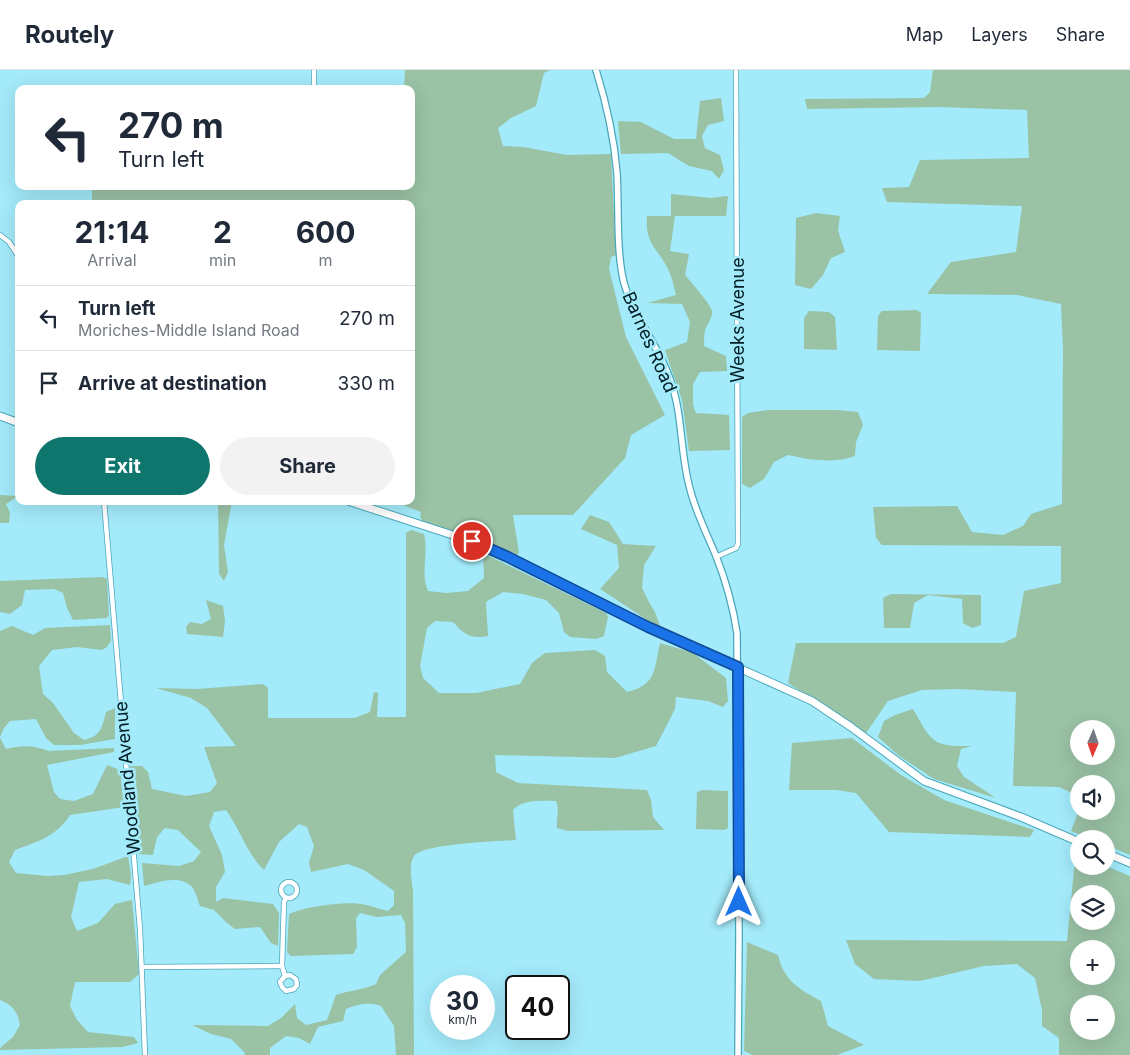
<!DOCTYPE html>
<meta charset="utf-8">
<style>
:root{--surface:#fff;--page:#f2f2f3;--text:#1f2937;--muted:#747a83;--line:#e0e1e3;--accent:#0f766e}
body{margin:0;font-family:Inter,sans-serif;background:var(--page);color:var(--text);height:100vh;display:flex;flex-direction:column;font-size:19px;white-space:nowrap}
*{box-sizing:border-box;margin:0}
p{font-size:16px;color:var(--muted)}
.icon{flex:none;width:28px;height:28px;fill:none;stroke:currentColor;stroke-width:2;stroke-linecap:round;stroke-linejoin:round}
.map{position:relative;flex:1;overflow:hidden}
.panel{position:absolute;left:15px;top:130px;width:400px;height:305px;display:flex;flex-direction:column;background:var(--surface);border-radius:10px;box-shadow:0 5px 20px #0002}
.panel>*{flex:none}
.top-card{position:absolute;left:15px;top:15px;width:400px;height:105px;border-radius:10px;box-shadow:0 5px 20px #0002;background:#fff;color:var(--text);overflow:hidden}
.needle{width:32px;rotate:182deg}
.tools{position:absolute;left:1070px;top:650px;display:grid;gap:10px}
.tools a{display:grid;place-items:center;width:45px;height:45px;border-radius:50%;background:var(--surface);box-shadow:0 5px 20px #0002;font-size:25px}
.speed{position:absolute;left:430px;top:905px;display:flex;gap:10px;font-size:25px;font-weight:700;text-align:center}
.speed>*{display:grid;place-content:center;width:65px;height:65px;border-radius:50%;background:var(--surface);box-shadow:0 5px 20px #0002;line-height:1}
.speed small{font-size:12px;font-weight:400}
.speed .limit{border:2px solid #111;border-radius:8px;background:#fff;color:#111}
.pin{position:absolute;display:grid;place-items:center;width:42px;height:42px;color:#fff;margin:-21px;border:2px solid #fff;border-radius:50%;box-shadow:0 1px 5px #0007}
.me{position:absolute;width:55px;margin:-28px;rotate:0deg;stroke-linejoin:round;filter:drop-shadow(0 0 4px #0008)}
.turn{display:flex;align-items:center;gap:18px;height:105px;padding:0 20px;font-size:22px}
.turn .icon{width:65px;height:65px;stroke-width:2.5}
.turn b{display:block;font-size:35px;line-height:42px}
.eta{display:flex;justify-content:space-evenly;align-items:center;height:85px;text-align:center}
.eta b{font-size:30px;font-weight:700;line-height:35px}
.cta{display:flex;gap:10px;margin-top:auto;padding:10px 20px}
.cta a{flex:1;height:58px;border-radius:30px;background:var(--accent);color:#fff;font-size:20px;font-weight:700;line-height:58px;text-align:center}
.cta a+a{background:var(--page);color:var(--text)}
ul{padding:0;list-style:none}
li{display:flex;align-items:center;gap:15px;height:65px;padding:0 20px;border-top:1px solid var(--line)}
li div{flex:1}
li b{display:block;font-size:19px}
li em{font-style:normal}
header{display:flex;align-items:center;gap:30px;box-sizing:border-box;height:70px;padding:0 25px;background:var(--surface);border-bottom:1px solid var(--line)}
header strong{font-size:24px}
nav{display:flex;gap:28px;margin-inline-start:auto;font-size:18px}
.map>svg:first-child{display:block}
.green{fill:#9ac2a5;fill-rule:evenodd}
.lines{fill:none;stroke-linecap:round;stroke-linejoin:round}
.minor-casing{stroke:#49a7ba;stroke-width:6}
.tertiary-casing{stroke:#49a7ba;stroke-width:8}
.secondary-casing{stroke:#49a7ba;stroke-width:9}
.minor{stroke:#fff;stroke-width:4.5}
.tertiary{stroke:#fff;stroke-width:5.5}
.secondary{stroke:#fff;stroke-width:7}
.route-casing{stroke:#114b97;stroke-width:12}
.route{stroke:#1a73e8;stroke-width:9}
.labels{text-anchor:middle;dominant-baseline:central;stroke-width:5;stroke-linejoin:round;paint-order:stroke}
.street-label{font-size:18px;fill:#001d23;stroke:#a3eafa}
</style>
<header>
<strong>Routely</strong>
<nav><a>Map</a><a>Layers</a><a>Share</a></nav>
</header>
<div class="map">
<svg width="1130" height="985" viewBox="0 0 1130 985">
<rect width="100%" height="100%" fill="#a3eafa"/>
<g class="green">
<path d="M405 0H550L544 3 536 36 511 48 498 58 503 76 523 77 567 85 611 84 616 185 611 187 609 199 626 267 665 345 631 365 625 388 573 445H513L519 483 517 485 469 465 424 453 420 447 421 442 392 431H411V134H92V116H411V19H404Z"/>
<path d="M933 0H1130V785L1106 775V769H1090L1071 761 1079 740V741H1106V714H1079V737L1074 724 1059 717 1013 716 1016 622 958 619 922 620 888 631 866 663 788 613 796 573H1003L1016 567 1024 521 1061 513V476L882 475 876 468 873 437 957 436 972 462 1003 465 1023 456 1031 444 1062 434 1063 279 1061 234 1017 225 927 224 951 192 1016 182 1022 136 887 132 882 118 909 117 920 90 1029 88 1027 40 940 37 807 39 805 29 924 28 930 22ZM1079 659H1106V686H1079Z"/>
<path d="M721 28 724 51 708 55 702 66 705 78 720 85 724 100 719 109 712 101 689 96 668 83 621 84 618 51 641 52 674 69H696L700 31Z"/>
<path d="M671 124 711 128 728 126 726 146H675L670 181 689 184 685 205C691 212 712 236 712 241 713 248 707 254 705 260 704 265 704 271 704 276L726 286 727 301 700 302 693 314V335L696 343 729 345 730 380 689 381 682 330 665 280 687 272 690 252 682 234 647 233 676 225C674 217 672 207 668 199 657 177 645 175 647 146H671Z"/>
<path d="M816 143 840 146 838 160 845 182 831 188 823 205 811 219 795 215 796 148Z"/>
<path d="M917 240 921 243 920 281 877 280 878 246 882 241Z"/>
<path d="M809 241 829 242 835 247 837 280 804 279V248Z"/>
<path d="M768 340H837L858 342 863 355 856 372 855 386C834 394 810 390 788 385L774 392 764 409 750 418 742 414V347L748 343Z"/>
<path d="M0 425 18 426 6 434 10 443 9 453H0Z"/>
<path d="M218 431H232L224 475 228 502 224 511 219 504Z"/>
<path d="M590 445 609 452 623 474 656 476 644 495 642 518 650 534 655 542 661 559 600 519 619 498 617 475 581 459Z"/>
<path d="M411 460 424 464C429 483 420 503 428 521L446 523 468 521 484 508 483 483 606 543 608 547 604 566 596 569 570 567 564 562 559 543 546 530 523 524 503 522 486 532 488 566C470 569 465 565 453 552L435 551 427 558 420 596 423 608 439 623H476L520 614 532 593 545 583 595 580 605 586 607 602 627 622C657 615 654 599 660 573L693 583 726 608 728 631 723 637 708 631 676 627 675 639 656 676 615 688 495 685 496 702 518 713 647 720 651 730 653 747 664 760 568 761 557 758C556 748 560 740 556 731 542 731 523 729 513 740L516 770C499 771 422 774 414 786 408 795 412 811 413 821L414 985H396L394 956 381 936C369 932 358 934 346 939L343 951 318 957 310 974 299 968 286 966 270 978V985H244L245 983 231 969 211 964 192 955 268 956 281 948 295 934 297 948 306 955 327 950 336 925C349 920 361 921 376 914L380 905 406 882 405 853 401 845 377 847 360 843 356 848 357 877 353 884 291 886 287 882 289 844C303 837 345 831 361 834 370 835 379 839 388 841L394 835V821L364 800 348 794 311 802 309 792 314 776 307 757 299 754 279 772 264 800C247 784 240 759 226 740L214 742 209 756 222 785 225 802 216 817V832L223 828 273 834 279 843 278 876 271 873 260 857 235 859 226 852 214 840 200 836C198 831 196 822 192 817 180 804 158 812 144 816L142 793 179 796 194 791 201 782 178 760 165 758 157 767 153 785 139 784 130 696H142L148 702 152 719 186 726 210 722 217 713 204 677 236 676 207 638 191 628 156 618 197 619 263 614 268 618V648H355L370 642 374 622 378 623 377 647H406V463Z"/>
<path d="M103 507 107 509 109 546 106 548 73 550 67 538 63 523 54 519 25 520 22 535 10 544 0 542V511Z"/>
<path d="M891 524 981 525V555L972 558 963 553 962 529 928 525 914 533 910 558H884L883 528Z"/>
<path d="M206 530 223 536 225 551 223 567 187 564 186 557 190 552 202 554 211 549Z"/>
<path d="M110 555 111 571 107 577 102 580 77 577 52 580 39 596 43 624 53 633 74 663 84 670C101 666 102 658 106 642L115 638V669L80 675H54L46 668 36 649 10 651 4 658 0 667V561L12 556 33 565 45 558Z"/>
<path d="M913 639C932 672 932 677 972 676L961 679 957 696 964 707 996 728 934 709 898 685 878 667 884 651 895 645Z"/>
<path d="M0 668 6 679C22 675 34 675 49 681L114 678V682L47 695 54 722 60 729 74 731 93 724 107 695 120 700 124 737 70 745C57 766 37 772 15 780L9 792 16 803 48 806 64 805 93 799 128 786 131 805 130 815 107 809 79 812 71 847 77 861 98 853 115 834 132 830 139 904 130 912H75L70 936 77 950 88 962 134 967 138 973 123 977 0 980V978L13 967 20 955C17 940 13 936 0 930Z"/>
<path d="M852 668 901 705 944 730 1034 760 1030 767 889 762 856 723 836 720H789L792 673Z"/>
<path d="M702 720 728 721V758L724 760 696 759 697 722Z"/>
<path d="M1079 789V796H1106L1130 806V985H1059V968L1042 956V940L1035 908 1017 894 984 896 920 911 874 909 855 894 846 870 1067 871 1075 790ZM1079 824H1106V851H1079ZM1079 879H1106V906H1079ZM1079 934H1106V961H1079Z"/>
<path d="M747 872 778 885C784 911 799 919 821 931L828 956 864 975 837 985H753L744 981Z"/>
</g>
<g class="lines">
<defs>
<g id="minor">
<path d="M314 0V19"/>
<path d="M0 165 9 172 19 187"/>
<path d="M104 431 140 859 145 985"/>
<path d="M716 487 736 478 738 474 736 0"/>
<circle cx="289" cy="820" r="8"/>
<path d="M143 897 282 896"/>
<path d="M285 906 290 905 296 909 297 915 294 919 286 921 282 917 280 912 285 906 282 896 284 832 286 828"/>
</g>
<path id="tertiary" d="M596 0C607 35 614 67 617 103 619 136 616 182 624 213 634 248 660 277 671 312 683 346 680 384 690 419 696 443 707 464 716 486 726 511 733 537 737 563L739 866 738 985"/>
<g id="secondary">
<path d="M0 346 19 353"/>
<path d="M348 431 471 471 496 481 648 557 812 631 851 657 924 711 1021 747 1079 772"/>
<path d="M1106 783 1130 793"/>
</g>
</defs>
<use href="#minor" class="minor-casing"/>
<use href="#tertiary" class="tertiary-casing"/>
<use href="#secondary" class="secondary-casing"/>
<use href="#minor" class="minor"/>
<use href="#tertiary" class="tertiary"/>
<use href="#secondary" class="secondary"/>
</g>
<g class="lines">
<defs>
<path id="route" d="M472 471 508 487 648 557 738 597 739 832"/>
</defs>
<use href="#route" class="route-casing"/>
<use href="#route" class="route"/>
</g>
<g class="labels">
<g class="street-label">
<text transform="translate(737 250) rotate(-90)">Weeks Avenue</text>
<text transform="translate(650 272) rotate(66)">Barnes Road</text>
<text transform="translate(127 708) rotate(-95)">Woodland Avenue</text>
</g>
</g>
</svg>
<div class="tools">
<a><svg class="needle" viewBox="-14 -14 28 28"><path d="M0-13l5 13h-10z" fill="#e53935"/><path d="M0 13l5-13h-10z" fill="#747a83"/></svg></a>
<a><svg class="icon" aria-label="sound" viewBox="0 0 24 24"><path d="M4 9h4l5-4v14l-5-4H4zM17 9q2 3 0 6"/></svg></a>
<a><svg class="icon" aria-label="search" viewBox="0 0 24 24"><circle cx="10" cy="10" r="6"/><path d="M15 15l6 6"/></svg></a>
<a><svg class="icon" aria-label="layers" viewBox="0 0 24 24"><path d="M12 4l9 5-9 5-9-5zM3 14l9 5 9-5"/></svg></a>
<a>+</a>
<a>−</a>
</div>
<div class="speed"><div>30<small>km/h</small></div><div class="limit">40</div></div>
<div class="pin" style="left:472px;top:471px;background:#d93025"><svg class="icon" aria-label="arrive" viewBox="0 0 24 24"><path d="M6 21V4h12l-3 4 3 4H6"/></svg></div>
<svg class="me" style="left:739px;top:832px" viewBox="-20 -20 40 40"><path d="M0-17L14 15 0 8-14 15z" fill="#1a73e8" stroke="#fff" stroke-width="4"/></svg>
<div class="top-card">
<div class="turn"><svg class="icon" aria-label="left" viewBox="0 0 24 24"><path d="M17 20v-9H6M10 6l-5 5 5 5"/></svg><div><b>270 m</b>Turn left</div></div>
</div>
<section class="panel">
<div class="eta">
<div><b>21:14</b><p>Arrival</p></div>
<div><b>2</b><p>min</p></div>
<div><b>600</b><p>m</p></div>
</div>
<ul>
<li><svg class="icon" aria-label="left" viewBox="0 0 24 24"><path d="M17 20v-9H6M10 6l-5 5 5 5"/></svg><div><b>Turn left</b><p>Moriches-Middle Island Road</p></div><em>270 m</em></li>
<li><svg class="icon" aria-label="arrive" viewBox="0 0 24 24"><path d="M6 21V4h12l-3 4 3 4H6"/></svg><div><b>Arrive at destination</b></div><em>330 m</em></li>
</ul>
<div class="cta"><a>Exit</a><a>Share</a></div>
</section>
</div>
